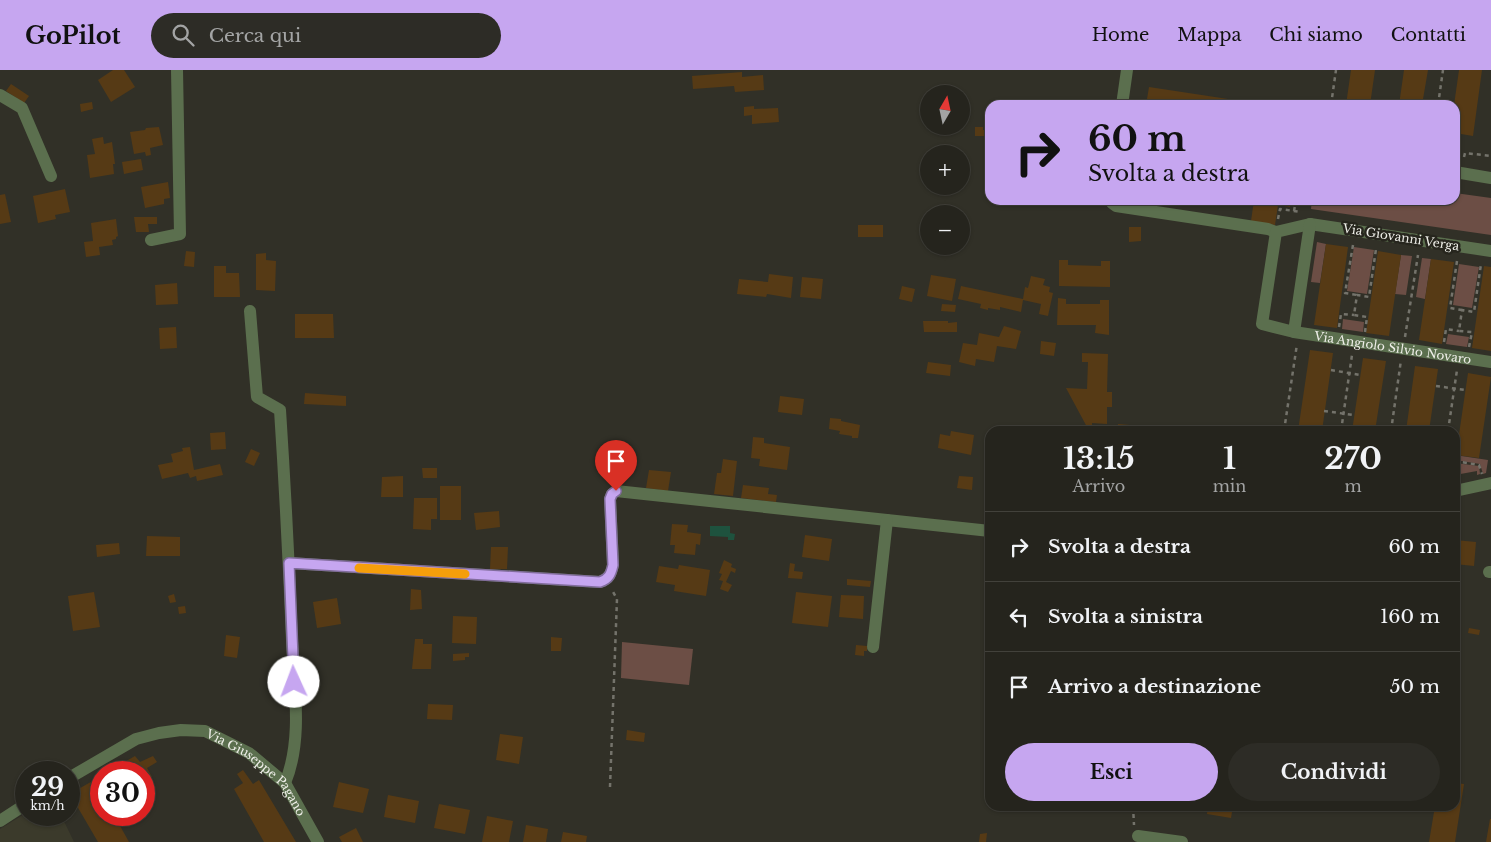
<!DOCTYPE html>
<html lang="it">
<meta charset="utf-8">
<style>
:root{--surface:#25241d;--page:#2d2c26;--text:#f1f3f6;--muted:#a3a4a4;--line:#42413b;--accent:#c6a6f0}
body{margin:0;font-family:"Libre Baskerville",serif;background:var(--page);color:var(--text);height:100vh;display:flex;flex-direction:column;font-size:19px;white-space:nowrap}
*{box-sizing:border-box;margin:0}
p{font-size:16px;color:var(--muted)}
.icon{flex:none;width:28px;height:28px;fill:none;stroke:currentColor;stroke-width:2;stroke-linecap:round;stroke-linejoin:round}
.map{position:relative;flex:1;overflow:hidden}
.drawer{position:absolute;left:985px;top:356px;width:475px;height:385px;display:flex;flex-direction:column;background:var(--surface);border-radius:15px;box-shadow:0 1px 4px #0004,0 0 0 1px var(--line)}
.drawer>*{flex:none}
.banner{position:absolute;left:985px;top:30px;width:475px;height:105px;border-radius:15px;box-shadow:0 1px 4px #0004,0 0 0 1px var(--line);background:#c6a6f0;color:#111;overflow:hidden}
.needle{width:32px;rotate:9deg}
.buttons{position:absolute;left:920px;top:15px;display:grid;gap:10px}
.buttons a{display:grid;place-items:center;width:50px;height:50px;border-radius:50%;background:var(--surface);box-shadow:0 1px 4px #0004,0 0 0 1px var(--line);font-size:25px}
.speed{position:absolute;left:15px;top:691px;display:flex;gap:10px;font-size:25px;font-weight:700;text-align:center}
.speed>*{display:grid;place-content:center;width:65px;height:65px;border-radius:50%;background:var(--surface);box-shadow:0 1px 4px #0004,0 0 0 1px var(--line);line-height:1}
.speed small{font-size:12px;font-weight:400}
.speed .limit{border:8px solid #d22;background:#fff;color:#111}
.pin{position:absolute;display:grid;place-items:center;width:42px;height:42px;color:#fff;margin:-51px -21px;border-radius:50% 50% 50% 0;rotate:-45deg;box-shadow:0 0 5px #0007}
.pin .icon{rotate:45deg}
.me{position:absolute;width:55px;margin:-28px;rotate:358deg;stroke-linejoin:round;filter:drop-shadow(0 0 4px #0008)}
.turn{display:flex;align-items:center;gap:18px;height:105px;padding:0 20px;font-size:22px}
.turn .icon{width:65px;height:65px;stroke-width:2.5}
.turn b{display:block;font-size:35px;line-height:42px}
.eta{display:flex;justify-content:space-evenly;align-items:center;height:85px;text-align:center}
.eta b{font-size:30px;font-weight:700;line-height:35px}
.primary-button{display:flex;gap:10px;margin-top:auto;padding:10px 20px}
.primary-button a{flex:1;height:58px;border-radius:30px;background:var(--accent);color:#111;font-size:20px;font-weight:700;line-height:58px;text-align:center}
.primary-button a+a{background:var(--page);color:var(--text)}
ul{padding:0;list-style:none}
li{display:flex;align-items:center;gap:15px;height:70px;padding:0 20px;border-top:1px solid var(--line)}
li div{flex:1}
li b{display:block;font-size:19px}
li em{font-style:normal}
header{display:flex;align-items:center;gap:30px;box-sizing:border-box;height:70px;padding:0 25px;background:var(--accent);color:#111}
header strong{font-size:24px}
nav{display:flex;gap:28px;margin-inline-start:auto;font-size:18px}
.search{width:350px;height:45px;background:var(--page);display:flex;align-items:center;gap:12px;box-sizing:border-box;padding:0 18px;border-radius:28px;color:var(--muted);font-size:19px}
.map>svg:first-child{display:block}
.built{fill:#3b3a2b}
.green{fill:#6c4e45}
.water{fill:#1e523e}
.building{fill:#563a15}
.lines{fill:none;stroke-linecap:round;stroke-linejoin:round}
.path{stroke:#74736b;stroke-width:2.5;stroke-dasharray:4 4;stroke-linecap:butt}
.minor{stroke:#5b6f4e;stroke-width:12}
.route-casing{stroke:#816c9c;stroke-width:12}
.route{stroke:#c6a6f0;stroke-width:9}
.slow{stroke:#f59e0b;stroke-width:9}
.labels{text-anchor:middle;dominant-baseline:central;stroke-width:5;stroke-linejoin:round;paint-order:stroke}
.street-label{font-size:12px;fill:#eeeee8;stroke:#27261e}
</style>
<header>
<strong>GoPilot</strong>
<div class="search"><svg class="icon" aria-label="search" viewBox="0 0 24 24"><circle cx="10" cy="10" r="6"/><path d="M15 15l6 6"/></svg>Cerca qui</div>
<nav><a>Home</a><a>Mappa</a><a>Chi siamo</a><a>Contatti</a></nav>
</header>
<div class="map">
<svg width="1491" height="772" viewBox="0 0 1491 772">
<rect width="100%" height="100%" fill="#313027"/>
<path class="built" d="M26 743V745H61L74 772H0V759Z"/>
<g class="green">
<path d="M1455 123 1491 128V165L1311 139 1312 130H1455Z"/>
<path d="M1317 172 1326 174 1320 213 1311 212Z"/>
<path d="M1354 177 1374 180 1367 224 1347 221Z"/>
<path d="M1401 185 1412 186 1406 225 1395 224Z"/>
<path d="M1422 188 1431 189 1425 229 1416 227Z"/>
<path d="M1459 194 1479 197 1472 238 1453 235Z"/>
<path d="M1343 249 1364 252 1363 262 1342 259Z"/>
<path d="M1448 264 1469 267 1467 277 1446 274Z"/>
<path d="M1455 385 1488 390 1486 403 1483 404 1480 394 1455 390Z"/>
<path d="M1455 393 1479 396 1480 404 1477 405V401L1455 405Z"/>
<path d="M622 572 693 579 689 615 621 608Z"/>
</g>
<path class="water" d="M710 456H730V463L735 464 734 470H728V467L710 466Z"/>
<g class="building">
<path d="M113 0H124L135 17 111 32 98 10Z"/>
<path d="M1351 0H1375L1370 35H1346Z"/>
<path d="M1404 0H1428L1422 35H1399Z"/>
<path d="M1459 0H1482L1473 66 1455 63V35H1454Z"/>
<path d="M742 2V7L763 5 764 20 735 22 734 16 693 19 692 6Z"/>
<path d="M11 14 29 26 24 33 6 21Z"/>
<path d="M1149 17 1261 34V35H1146Z"/>
<path d="M92 32 93 39 81 42 80 34Z"/>
<path d="M754 36V39L778 38 779 52 752 54V45L744 46V37Z"/>
<path d="M159 57 163 75 150 78 151 85 146 86 145 82 134 84 130 62 145 60 146 58Z"/>
<path d="M975 57H983V60H990V66H975Z"/>
<path d="M103 67 104 74 112 72 115 94H113L114 104 90 108 87 85 95 84 92 69Z"/>
<path d="M141 89 143 100 124 104 122 92Z"/>
<path d="M168 112 170 128 164 129V134L145 138 141 117Z"/>
<path d="M65 119 70 142 55 145 56 149 38 153 33 126Z"/>
<path d="M5 124 11 152 0 154V125Z"/>
<path d="M1254 130H1291L1290 137 1278 135 1275 155 1251 151Z"/>
<path d="M134 147H157V154H148L149 162H136Z"/>
<path d="M116 149 118 166 116 167V169L112 170 113 175 99 177 100 185 86 187 84 172 93 171 91 153Z"/>
<rect x="858" y="155" width="25" height="12"/>
<path d="M1129 157H1141V171L1129 172Z"/>
<path d="M1326 174 1348 177 1337 258 1314 255Z"/>
<path d="M186 181 195 182 194 197 184 196Z"/>
<path d="M1378 181 1401 185 1389 266 1366 263Z"/>
<path d="M266 183V190L276 191 275 221 256 220V184Z"/>
<path d="M1431 189 1454 192 1442 274 1419 270Z"/>
<path d="M1059 190H1068V195L1101 196V191H1110V217L1059 216Z"/>
<path d="M214 196H226V203H239L240 227H214Z"/>
<path d="M1484 196 1491 197V281L1472 278Z"/>
<path d="M769 204 793 207 791 228 767 224 766 227 737 224 739 209 768 212Z"/>
<path d="M931 205 956 209 952 231 927 226Z"/>
<path d="M1031 206 1045 209 1043 215 1050 217 1049 222 1053 223 1048 246 1039 244 1041 234 1023 230 1021 242 1000 237V240L988 238V240L980 238 981 234 958 229 961 216 1023 229 1025 217 1028 218Z"/>
<path d="M802 207 823 209 821 229 800 227Z"/>
<path d="M177 213 178 234 156 235 155 215Z"/>
<path d="M902 216 915 219 912 232 899 229Z"/>
<path d="M1058 228 1066 229V234H1100V230H1109V265L1095 263 1096 255H1057Z"/>
<path d="M942 234 956 235 955 242 941 241Z"/>
<path d="M295 244H333L334 268H295Z"/>
<path d="M923 251H948V253L957 252V262H924Z"/>
<path d="M1004 256 1021 261 1016 279 997 276 994 292 976 289 975 296 959 292 963 273 977 275 979 263 999 267Z"/>
<path d="M176 257 177 278 160 279 159 258Z"/>
<path d="M1041 271 1056 273 1054 286 1040 284Z"/>
<path d="M1310 280 1333 283 1322 361H1298Z"/>
<path d="M1082 283 1108 284 1107 322H1112V337H1107V354L1092 353V357H1087L1066 318 1087 319 1088 292H1082Z"/>
<path d="M1363 288 1386 291 1375 361H1352Z"/>
<path d="M928 292 951 295 950 306 926 303Z"/>
<path d="M1415 296 1438 299 1429 361H1406Z"/>
<path d="M1468 303 1491 307 1479 388 1456 385Z"/>
<path d="M305 323 346 326V336L304 334Z"/>
<path d="M780 326 804 329 802 345 778 342Z"/>
<path d="M830 348 841 349V351L860 355 858 368H852V366L839 364 840 361 829 359Z"/>
<path d="M1118 354 1130 355V361H1118Z"/>
<path d="M1002 358 1020 360V361H1002Z"/>
<path d="M951 361 974 365 971 385 938 378 940 364 950 366Z"/>
<path d="M225 362 226 379 211 380 210 363Z"/>
<path d="M753 367 764 368V373L790 377 787 400 759 396 760 389 751 388Z"/>
<path d="M190 377 194 400 220 394 223 405 197 411 196 406 190 408 188 403 162 409 158 395 173 392 171 384 183 381 182 378Z"/>
<path d="M251 379 260 383 254 396 245 392Z"/>
<path d="M723 389 737 391 733 426 714 424 717 403H721Z"/>
<path d="M422 398H437V408H423Z"/>
<path d="M649 400 671 402 668 421 646 418Z"/>
<path d="M403 406V427H381L382 407Z"/>
<path d="M959 406 973 407 972 420 957 418Z"/>
<path d="M743 415 769 418 768 424 777 425 776 432 741 428Z"/>
<rect x="440" y="416" width="21" height="34"/>
<path d="M414 428H437V449H431V460L413 459Z"/>
<path d="M499 441 500 457 476 460 474 443Z"/>
<path d="M672 454 688 455 687 462 701 464 700 475 696 474 695 485 674 483 675 475H670Z"/>
<path d="M805 465 832 469 829 491 802 487Z"/>
<path d="M147 466 180 467V486H146Z"/>
<path d="M1455 470 1476 472 1474 496 1455 494Z"/>
<path d="M119 473 120 484 97 487 96 475Z"/>
<path d="M491 477H508L507 499H490Z"/>
<path d="M724 490 732 494 731 497 736 499 735 503 731 501 726 512 732 515 728 522 720 519 723 511 719 510 722 504 719 503Z"/>
<path d="M790 493 795 494 794 501 803 502 802 509 788 508Z"/>
<path d="M679 495 710 500 706 526 674 521 675 515 656 512 659 496 678 499Z"/>
<path d="M847 509 871 511 870 517 847 515Z"/>
<path d="M411 519 421 520 422 539 410 540Z"/>
<path d="M94 522 100 557 73 561 68 526Z"/>
<path d="M796 522 832 526 828 557 792 553Z"/>
<path d="M174 524 176 532 170 533 168 526Z"/>
<path d="M841 525 864 526 863 549 839 547Z"/>
<path d="M337 528 341 554 317 558 313 532Z"/>
<path d="M185 536 186 543 179 544 178 537Z"/>
<path d="M453 546 477 547 476 574 452 573Z"/>
<path d="M1469 558 1480 560 1479 565 1468 563Z"/>
<path d="M226 565 240 567 237 588 224 586Z"/>
<path d="M551 567 562 568 561 581H551Z"/>
<path d="M415 569H423V574H432L431 599H412Z"/>
<path d="M856 575 867 576V581H864V586L855 585Z"/>
<path d="M469 583V587H465V590L453 591V584Z"/>
<path d="M428 634 453 635 452 650 427 649Z"/>
<path d="M627 660 645 663 644 672 626 670Z"/>
<path d="M500 664 523 667 519 694 496 690Z"/>
<path d="M135 686 140 692 153 686 157 692 147 698 152 707 144 712V702H107Z"/>
<path d="M243 700 253 714 259 710 296 772H264L234 719 243 713 237 704Z"/>
<path d="M101 706V745H114L129 772H98L70 724Z"/>
<path d="M339 712 369 719 363 743 333 737Z"/>
<path d="M1455 713 1464 714 1455 772H1429L1435 736H1455Z"/>
<path d="M388 725 419 731 415 753 384 747Z"/>
<path d="M439 734 470 740 465 764 434 758Z"/>
<path d="M1208 736H1233L1231 748 1207 744Z"/>
<path d="M487 746 513 751 509 772H482Z"/>
<path d="M1490 749H1491V772H1486Z"/>
<path d="M526 755 548 759 546 772H523Z"/>
<path d="M356 758 363 772H342L339 767Z"/>
<path d="M563 762 587 766 586 772H561Z"/>
<path d="M987 763 986 772H979L980 764Z"/>
</g>
<g class="lines">
<g class="path">
<path d="M1331 35 1336 0"/>
<path d="M1438 35 1443 0"/>
<path d="M1464 87 1465 83 1491 86"/>
<path d="M1294 141 1296 130"/>
<path d="M1278 149 1280 139 1301 142"/>
<path d="M1353 175 1345 223 1357 225"/>
<path d="M1457 191 1450 238 1462 240"/>
<path d="M1339 257 1341 244 1354 245"/>
<path d="M1365 262 1367 247 1354 245 1357 225 1369 227 1376 179"/>
<path d="M1405 267 1418 185"/>
<path d="M1444 272 1446 259 1459 261"/>
<path d="M1469 277 1472 262 1459 261 1462 240 1474 242 1481 194"/>
<path d="M1331 300 1360 305"/>
<path d="M1436 316 1465 320"/>
<path d="M1324 341 1354 345"/>
<path d="M1284 361 1297 274"/>
<path d="M1341 361 1352 285H1351"/>
<path d="M1391 361 1401 290"/>
<path d="M1448 361 1457 300H1455"/>
<path d="M1455 372V376"/>
<path d="M1455 391 1479 395 1482 404"/>
<path d="M610 717 617 529 612 520"/>
<path d="M1133 736 1134 755"/>
</g>
<g class="minor">
<path d="M0 25 22 38 51 106"/>
<path d="M1122 35 1127 0"/>
<path d="M1455 102 1491 108"/>
<path d="M1110 130 1112 133 1116 136 1268 159 1276 162"/>
<path d="M151 170 180 164 177 0"/>
<path id="s1" d="M1491 181 1310 154 1276 162 1262 254 1294 262 1491 292"/>
<path d="M250 241 257 327 280 340C285 417 289 494 292 571 294 617 303 670 285 713"/>
<path d="M1294 262 1310 154"/>
<path d="M1455 421 1491 413"/>
<path d="M289 493 600 512C609 509 611 504 613 495L610 429 612 424 616 421 990 461"/>
<path d="M1489 502H1491"/>
<path d="M873 577 887 450"/>
<path id="s2" d="M69 708 136 669 159 663 181 660 205 661 249 683 285 713 318 772"/>
<path d="M0 751 26 734"/>
<path d="M1138 766 1182 772"/>
</g>
</g>
<g class="lines">
<defs>
<path id="route" d="M294 612 289 493 600 512C609 509 611 504 613 495L610 429 612 424 616 421"/>
</defs>
<use href="#route" class="route-casing"/>
<use href="#route" class="route"/>
<path class="slow" d="M359 498 465 504"/>
</g>
<g class="labels">
<g class="street-label">
<text transform="translate(1401 167) rotate(9)">Via Giovanni Verga</text>
<text stroke="none"><textPath href="#s1" startOffset="444">Via Angiolo Silvio Novaro</textPath></text>
<text stroke="none"><textPath href="#s2" startOffset="215">Via Giuseppe Pagano</textPath></text>
</g>
</g>
</svg>
<div class="buttons">
<a><svg class="needle" viewBox="-14 -14 28 28"><path d="M0-13l5 13h-10z" fill="#e53935"/><path d="M0 13l5-13h-10z" fill="#a3a4a4"/></svg></a>
<a>+</a>
<a>−</a>
</div>
<div class="speed"><div>29<small>km/h</small></div><div class="limit">30</div></div>
<div class="pin" style="left:616px;top:421px;background:#d93025"><svg class="icon" aria-label="arrive" viewBox="0 0 24 24"><path d="M6 21V4h12l-3 4 3 4H6"/></svg></div>
<svg class="me" style="left:294px;top:612px" viewBox="-20 -20 40 40"><circle r="19" fill="#fff"/><path d="M0-13L10 11 0 6-10 11z" fill="#c6a6f0"/></svg>
<div class="banner">
<div class="turn"><svg class="icon" aria-label="right" viewBox="0 0 24 24"><path d="M7 20v-9h11M14 6l5 5-5 5"/></svg><div><b>60 m</b>Svolta a destra</div></div>
</div>
<section class="drawer">
<div class="eta">
<div><b>13:15</b><p>Arrivo</p></div>
<div><b>1</b><p>min</p></div>
<div><b>270</b><p>m</p></div>
</div>
<ul>
<li><svg class="icon" aria-label="right" viewBox="0 0 24 24"><path d="M7 20v-9h11M14 6l5 5-5 5"/></svg><div><b>Svolta a destra</b></div><em>60 m</em></li>
<li><svg class="icon" aria-label="left" viewBox="0 0 24 24"><path d="M17 20v-9H6M10 6l-5 5 5 5"/></svg><div><b>Svolta a sinistra</b></div><em>160 m</em></li>
<li><svg class="icon" aria-label="arrive" viewBox="0 0 24 24"><path d="M6 21V4h12l-3 4 3 4H6"/></svg><div><b>Arrivo a destinazione</b></div><em>50 m</em></li>
</ul>
<div class="primary-button"><a>Esci</a><a>Condividi</a></div>
</section>
</div>
